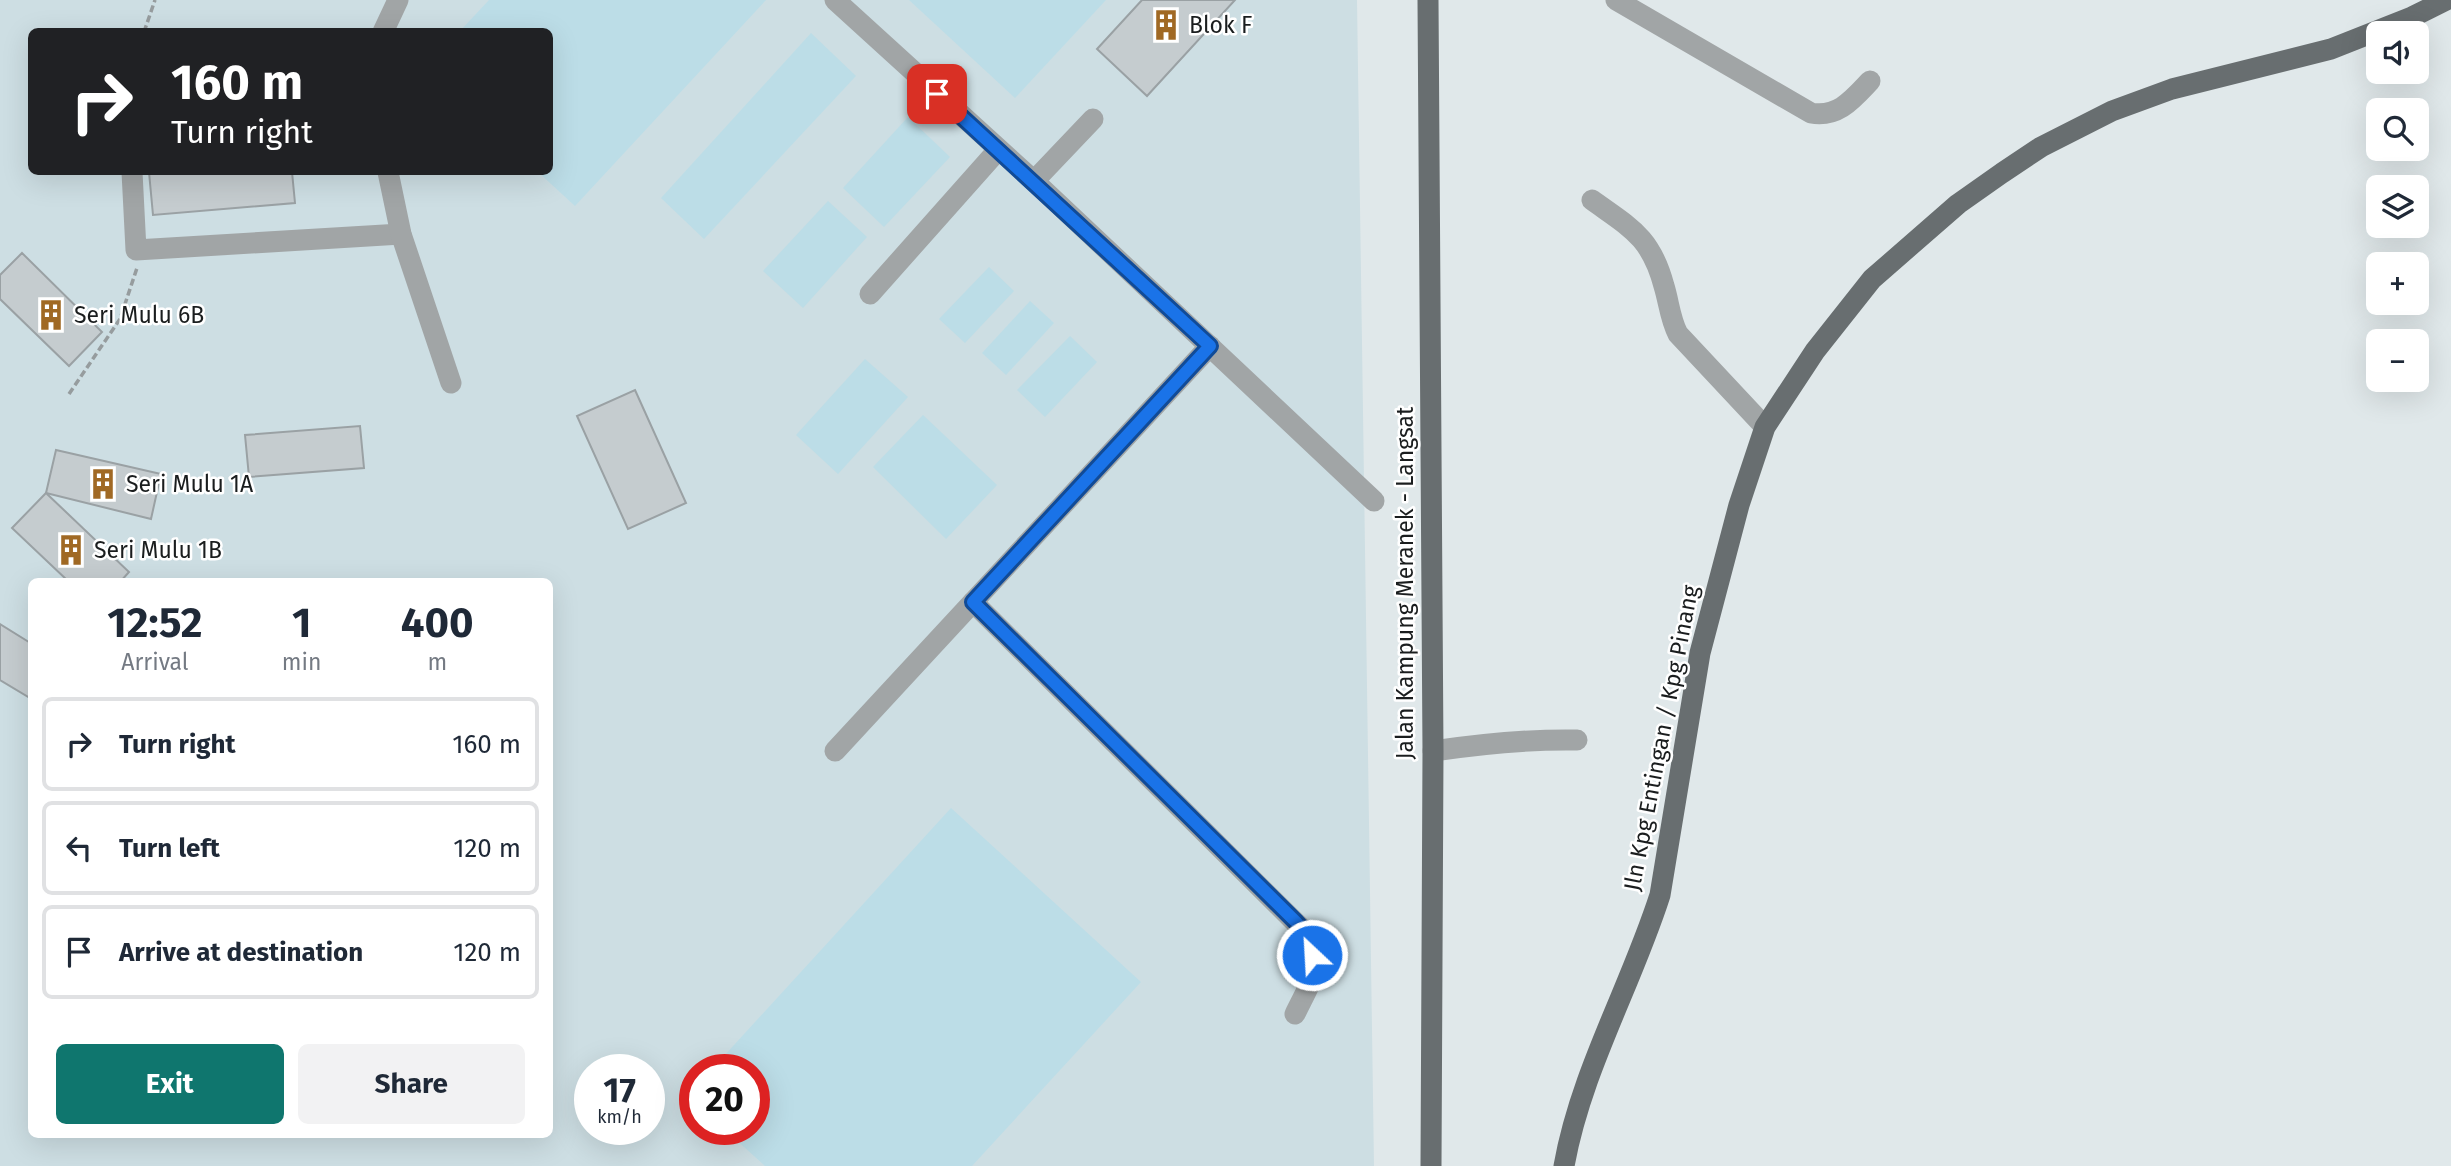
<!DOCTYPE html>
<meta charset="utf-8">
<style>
:root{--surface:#fff;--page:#f2f2f3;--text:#1f2937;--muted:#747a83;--line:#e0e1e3;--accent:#0f766e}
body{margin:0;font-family:"Fira Sans",sans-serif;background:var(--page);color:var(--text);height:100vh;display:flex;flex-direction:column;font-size:26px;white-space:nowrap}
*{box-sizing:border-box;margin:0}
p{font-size:23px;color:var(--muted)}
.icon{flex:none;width:38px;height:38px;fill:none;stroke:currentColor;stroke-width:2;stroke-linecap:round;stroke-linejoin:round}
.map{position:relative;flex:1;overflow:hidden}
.details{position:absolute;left:28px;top:578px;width:525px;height:560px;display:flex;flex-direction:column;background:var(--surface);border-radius:10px;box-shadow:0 7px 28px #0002}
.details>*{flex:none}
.top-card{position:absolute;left:28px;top:28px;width:525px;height:147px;border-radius:10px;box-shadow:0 7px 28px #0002;background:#202124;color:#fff;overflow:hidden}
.buttons{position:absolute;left:2366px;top:21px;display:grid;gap:14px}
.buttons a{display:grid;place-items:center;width:63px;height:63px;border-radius:10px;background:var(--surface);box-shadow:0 7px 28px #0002;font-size:35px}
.speed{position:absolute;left:574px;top:1054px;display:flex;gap:14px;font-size:35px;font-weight:700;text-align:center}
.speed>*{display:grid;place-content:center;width:91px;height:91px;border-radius:50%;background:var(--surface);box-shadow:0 7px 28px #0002;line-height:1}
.speed small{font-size:18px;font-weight:400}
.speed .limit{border:10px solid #d22;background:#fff;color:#111}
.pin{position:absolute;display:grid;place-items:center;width:60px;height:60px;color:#fff;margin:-30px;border-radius:14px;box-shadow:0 4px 10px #0006}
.me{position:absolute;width:77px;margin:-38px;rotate:335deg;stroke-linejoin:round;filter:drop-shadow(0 0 5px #0008)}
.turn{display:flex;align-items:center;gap:24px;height:147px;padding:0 28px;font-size:32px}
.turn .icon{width:91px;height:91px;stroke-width:2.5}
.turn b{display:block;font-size:49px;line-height:60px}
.eta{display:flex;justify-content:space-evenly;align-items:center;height:119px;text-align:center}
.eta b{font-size:42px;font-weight:700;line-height:49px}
.primary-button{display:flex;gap:14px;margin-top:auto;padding:14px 28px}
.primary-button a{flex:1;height:80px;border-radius:10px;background:var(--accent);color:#fff;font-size:28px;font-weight:700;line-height:80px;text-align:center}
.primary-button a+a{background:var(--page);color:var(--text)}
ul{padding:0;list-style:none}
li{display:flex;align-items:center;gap:21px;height:94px;margin:0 14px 10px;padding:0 14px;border:4px solid var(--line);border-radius:10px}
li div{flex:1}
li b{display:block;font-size:26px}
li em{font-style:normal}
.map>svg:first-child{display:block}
.built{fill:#cddee3;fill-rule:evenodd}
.green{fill:#bcdde7}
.building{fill:#c5cccf;stroke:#9aa1a4;stroke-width:2}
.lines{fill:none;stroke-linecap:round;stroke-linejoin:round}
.path{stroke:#969c9e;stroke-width:3.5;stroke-dasharray:7 3.5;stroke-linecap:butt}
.minor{stroke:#a1a5a6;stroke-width:21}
.major{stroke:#686e70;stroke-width:21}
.route-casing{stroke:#114b97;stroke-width:18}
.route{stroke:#1a73e8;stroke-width:12}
.labels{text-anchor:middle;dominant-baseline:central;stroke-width:5;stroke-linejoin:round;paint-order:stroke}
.poi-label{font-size:23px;fill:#1a1d1e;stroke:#fff;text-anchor:start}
.street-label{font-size:23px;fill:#1a1d1e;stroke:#fff}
</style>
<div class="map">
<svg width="2451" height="1166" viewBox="0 0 2451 1166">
<rect width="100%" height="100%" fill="#e0e8ea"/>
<path class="built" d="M0 0H1357L1374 1166H0ZM32 32H550V172H32ZM32 581H550V1134H32ZM590 1069H649V1129H590ZM695 1069H754V1129H695Z"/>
<g class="green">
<path d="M489 0H766L575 206 538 172H550V32L460 31Z"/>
<path d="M909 0H1106L1015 98Z"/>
<path d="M811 33 856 76 704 239 661 198Z"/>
<path d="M908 117 950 157 884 227 843 188Z"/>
<path d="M828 201 867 237 803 308 763 271Z"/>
<path d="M989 267 1014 291 965 343 939 319Z"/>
<path d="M1030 301 1054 323 1006 375 982 353Z"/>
<path d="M1070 336 1097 362 1045 417 1017 390Z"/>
<path d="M865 359 908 397 838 474 796 435Z"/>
<path d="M923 415 997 485 946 539 873 467Z"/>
<path d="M951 808 1141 982 972 1166H765L724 1129H754V1069H712Z"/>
</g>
<g class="building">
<path d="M1142 0H1235L1147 96 1097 49Z"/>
<path d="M149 172H292L295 203 153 215Z"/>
<path d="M22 253 102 332 69 366 0 299V275Z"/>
<path d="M635 390 686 503 628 529 577 416Z"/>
<path d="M360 426 364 468 249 477 245 435Z"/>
<path d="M56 450 161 474 151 519 46 493Z"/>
<path d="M46 493 129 572 121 581H68L12 528Z"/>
<path d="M0 624 32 644 30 698 0 680Z"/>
</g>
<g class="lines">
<g class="path">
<path d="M144 32 155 0"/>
<path d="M69 394 120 319 137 268"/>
</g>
<g class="minor">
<path d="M835 0 1034 181 1374 501"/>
<path d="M1616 0 1811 113C1838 118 1853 99 1870 81"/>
<path d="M383 32 398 0"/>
<path d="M132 172 136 250 401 234"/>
<path d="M388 172 401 234 451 383"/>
<path d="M1034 181 1093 119"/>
<path d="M1592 200C1631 228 1651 237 1664 286 1669 302 1670 319 1678 334L1765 427"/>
<path d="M870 294 998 150"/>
<path d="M973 602 1304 931C1320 974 1314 975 1295 1014"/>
<path d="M835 751 1210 346"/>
<path d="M1433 751C1481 744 1528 739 1577 740"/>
</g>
<g class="major">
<path d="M1428 0 1433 751 1431 1166"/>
<path d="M1564 1166C1581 1071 1631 986 1660 895L1700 653 1739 505 1765 427 1815 351 1872 279 1958 204 2002 173 2041 147 2112 111 2172 89 2331 49 2412 17 2446 0"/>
</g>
</g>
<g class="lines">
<defs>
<path id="route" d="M937 94 1210 346 973 602 1296 922 1304 931 1312 955"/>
</defs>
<use href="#route" class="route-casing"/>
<use href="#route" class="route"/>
</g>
<defs>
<symbol id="building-bare" viewBox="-9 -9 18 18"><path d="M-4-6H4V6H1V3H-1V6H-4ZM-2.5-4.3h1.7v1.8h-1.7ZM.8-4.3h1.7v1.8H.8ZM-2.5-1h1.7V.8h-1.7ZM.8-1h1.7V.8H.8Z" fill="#a06924" stroke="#fff" stroke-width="2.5" paint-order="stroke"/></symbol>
</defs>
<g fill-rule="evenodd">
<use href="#building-bare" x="1144" y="3" width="44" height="44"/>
<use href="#building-bare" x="29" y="293" width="44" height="44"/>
<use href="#building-bare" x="81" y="462" width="44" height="44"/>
<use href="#building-bare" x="49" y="528" width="44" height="44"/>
</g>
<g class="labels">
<g class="poi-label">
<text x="1189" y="25">Blok F</text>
<text x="74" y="315">Seri Mulu 6B</text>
<text x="126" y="484">Seri Mulu 1A</text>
<text x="94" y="550">Seri Mulu 1B</text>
</g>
<g class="street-label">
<text transform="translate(1405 583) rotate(-90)">Jalan Kampung Meranek - Langsat</text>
<text transform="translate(1661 738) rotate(-79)">Jln Kpg Entingan / Kpg Pinang</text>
</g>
</g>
</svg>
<div class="buttons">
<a><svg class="icon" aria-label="sound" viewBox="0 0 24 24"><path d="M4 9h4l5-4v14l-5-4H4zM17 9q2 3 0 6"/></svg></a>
<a><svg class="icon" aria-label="search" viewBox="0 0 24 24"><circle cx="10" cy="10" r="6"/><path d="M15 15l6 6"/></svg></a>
<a><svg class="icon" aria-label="layers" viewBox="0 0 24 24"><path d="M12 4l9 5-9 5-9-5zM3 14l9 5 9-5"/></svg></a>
<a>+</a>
<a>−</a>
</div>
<div class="speed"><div>17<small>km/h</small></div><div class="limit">20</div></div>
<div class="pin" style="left:937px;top:94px;background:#d93025"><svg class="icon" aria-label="arrive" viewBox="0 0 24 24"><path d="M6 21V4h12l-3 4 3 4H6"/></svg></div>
<svg class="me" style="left:1312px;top:955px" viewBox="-20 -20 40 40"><circle r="17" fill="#1a73e8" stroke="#fff" stroke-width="3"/><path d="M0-11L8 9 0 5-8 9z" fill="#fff"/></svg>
<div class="top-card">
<div class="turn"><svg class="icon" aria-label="right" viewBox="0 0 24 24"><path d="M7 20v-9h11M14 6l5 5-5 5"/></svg><div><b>160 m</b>Turn right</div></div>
</div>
<section class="details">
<div class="eta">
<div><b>12:52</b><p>Arrival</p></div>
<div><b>1</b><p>min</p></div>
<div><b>400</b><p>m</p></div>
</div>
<ul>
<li><svg class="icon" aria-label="right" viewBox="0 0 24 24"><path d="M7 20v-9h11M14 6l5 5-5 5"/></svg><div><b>Turn right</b></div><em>160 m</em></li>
<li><svg class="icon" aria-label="left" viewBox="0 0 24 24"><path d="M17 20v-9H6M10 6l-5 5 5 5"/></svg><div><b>Turn left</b></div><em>120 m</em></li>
<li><svg class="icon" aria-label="arrive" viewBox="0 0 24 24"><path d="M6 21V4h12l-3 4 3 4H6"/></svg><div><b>Arrive at destination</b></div><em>120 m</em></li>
</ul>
<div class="primary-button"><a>Exit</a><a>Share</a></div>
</section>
</div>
